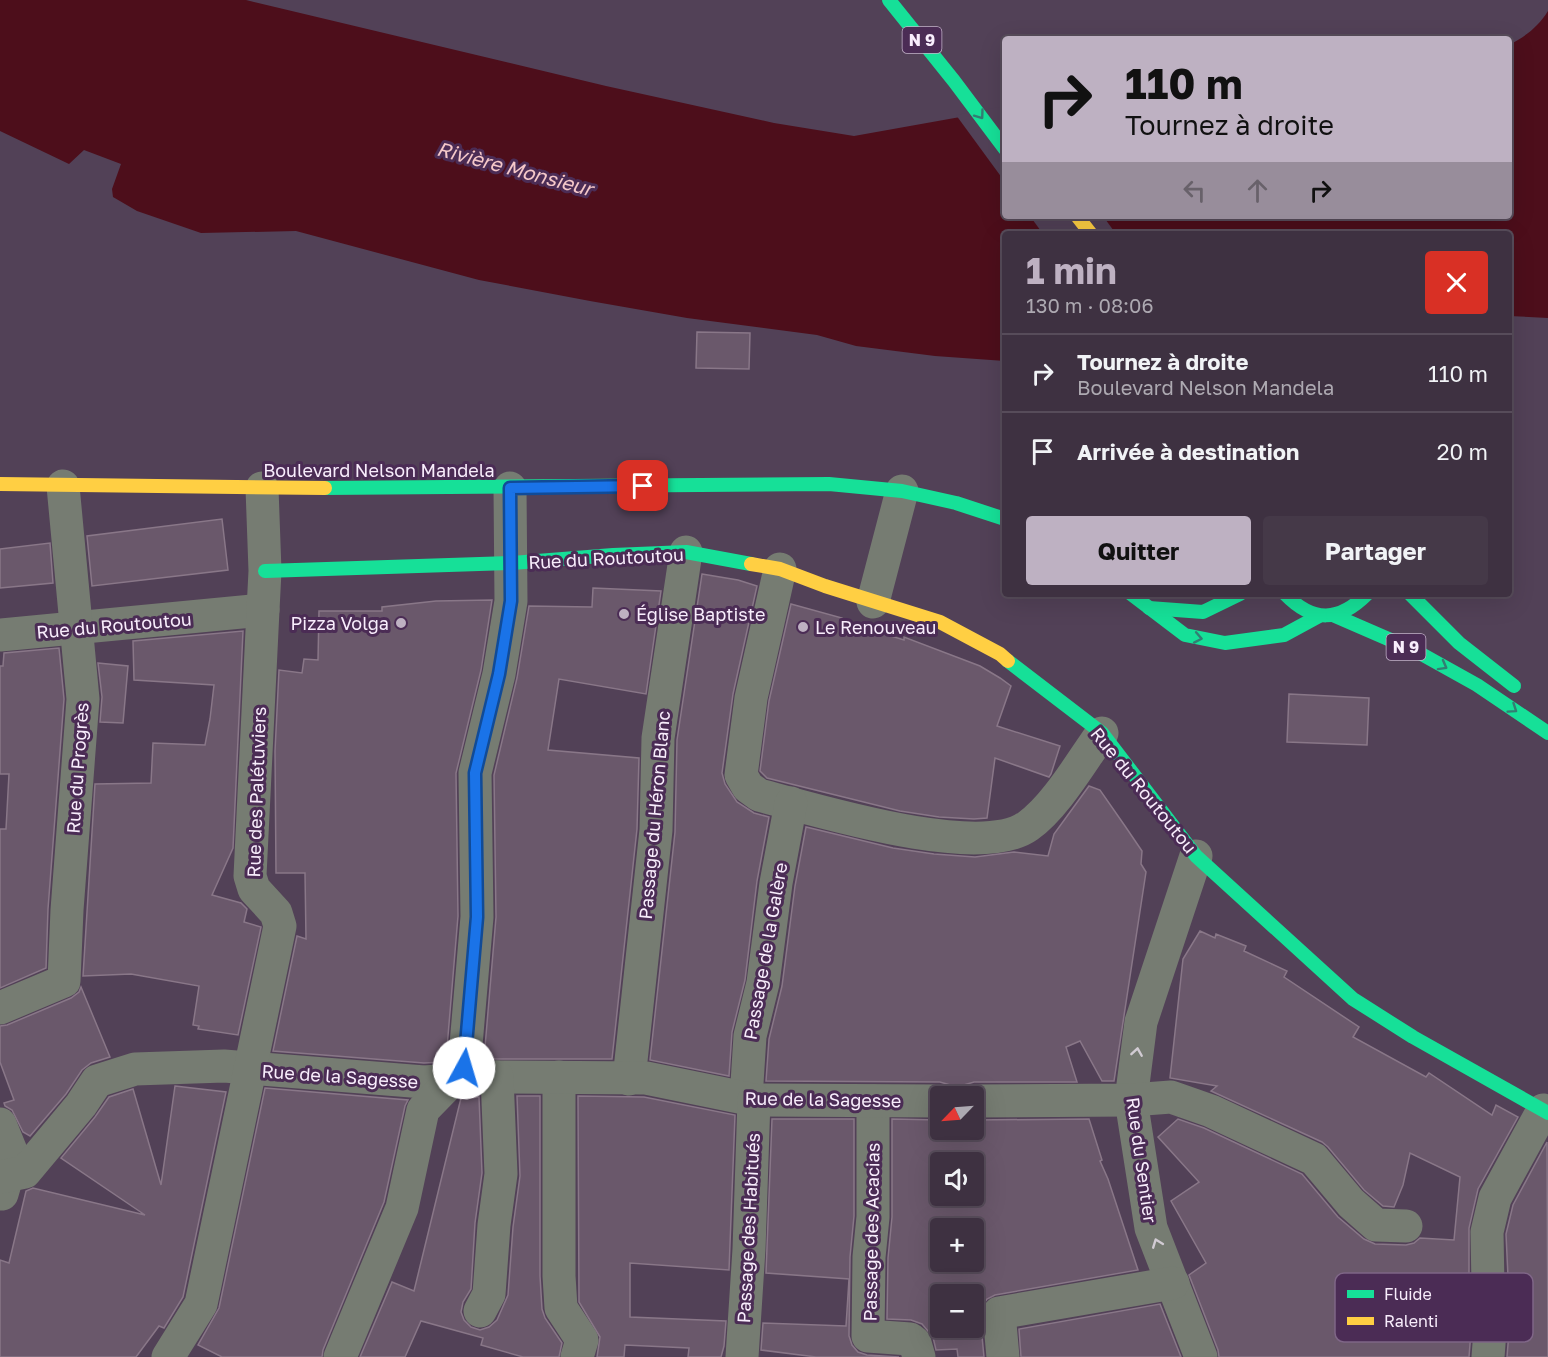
<!DOCTYPE html>
<html lang="fr">
<meta charset="utf-8">
<style>
:root{--surface:#3e3141;--page:#453948;--text:#f1f3f6;--muted:#ada9b1;--line:#574c5a;--accent:#beb1c2}
body{margin:0;font-family:"Golos Text",sans-serif;background:var(--page);color:var(--text);height:100vh;display:flex;flex-direction:column;font-size:22px;white-space:nowrap}
*{box-sizing:border-box;margin:0}
p{font-size:20px;color:var(--muted)}
.icon{flex:none;width:33px;height:33px;fill:none;stroke:currentColor;stroke-width:2;stroke-linecap:round;stroke-linejoin:round}
.map{position:relative;flex:1;overflow:hidden}
.sheet{position:absolute;left:1002px;top:231px;width:510px;height:366px;display:flex;flex-direction:column;background:var(--surface);border-radius:6px;box-shadow:0 6px 24px #0002,0 0 0 2px var(--line)}
.sheet>*{flex:none}
.top-card{position:absolute;left:1002px;top:36px;width:510px;height:183px;border-radius:6px;box-shadow:0 6px 24px #0002,0 0 0 2px var(--line);background:#beb1c2;color:#111;overflow:hidden}
.needle{width:39px;rotate:245deg}
.buttons{position:absolute;left:930px;top:1086px;display:grid;gap:12px}
.buttons a{display:grid;place-items:center;width:54px;height:54px;border-radius:6px;background:var(--surface);box-shadow:0 6px 24px #0002,0 0 0 2px var(--line);font-size:30px}
.pin{position:absolute;display:grid;place-items:center;width:51px;height:51px;color:#fff;margin:-26px;border-radius:12px;box-shadow:0 3px 9px #0006}
.me{position:absolute;width:66px;margin:-33px;rotate:6deg;stroke-linejoin:round;filter:drop-shadow(0 0 4px #0008)}
.turn{display:flex;align-items:center;gap:21px;height:126px;padding:0 24px;font-size:27px}
.turn .icon{width:78px;height:78px;stroke-width:2.5}
.turn b{display:block;font-size:42px;line-height:51px}
.lanes{display:flex;align-items:center;height:57px;padding:0 24px;background:#0003;justify-content:center;gap:30px;direction:ltr}
.lanes .off{opacity:.35}
.round{display:grid;place-items:center;flex:none;width:63px;height:63px;border-radius:6px;background:var(--page)}
.overview{display:flex;align-items:center;justify-content:space-between;height:102px;padding:0 24px}
h1{font-size:36px;font-weight:700;line-height:45px;color:var(--accent)}
.action{display:flex;gap:12px;margin-top:auto;padding:12px 24px}
.action a{flex:1;height:69px;border-radius:6px;background:var(--accent);color:#111;font-size:24px;font-weight:700;line-height:69px;text-align:center}
.action a+a{background:var(--page);color:var(--text)}
ul{padding:0;list-style:none}
li{display:flex;align-items:center;gap:18px;height:78px;padding:0 24px;border-top:2px solid var(--line)}
li div{flex:1}
li b{display:block;font-size:22px}
li em{font-style:normal}
.map>svg:first-child{display:block}
.water{fill:#4d0e1b}
.pier{fill:#524157}
.building{fill:#6a586b;stroke:#897788;stroke-width:1.5;fill-rule:evenodd}
.lines{fill:none;stroke-linecap:round;stroke-linejoin:round}
.street{stroke:#767c72;stroke-width:33}
.fast{stroke:#16e098;stroke-width:14}
.slow{stroke:#ffcf43;stroke-width:14}
.oneway{stroke:#337d73}
.oneway2{stroke:#d1cbd3}
.route-casing{stroke:#114b97;stroke-width:15}
.route{stroke:#1a73e8;stroke-width:10}
.poi-dot{fill:#beb1c2;stroke:#4b2c55;stroke-width:2}
.labels{text-anchor:middle;dominant-baseline:central;stroke-width:6;stroke-linejoin:round;paint-order:stroke}
.shield{fill:#4b2c55;stroke:#c4b3ca;stroke-width:1.5}
.shield-label{font-size:16px;font-weight:bold;fill:#f8edfc}
.street-label{font-size:18px;fill:#f8edfc;stroke:#4b2c55}
.poi-label{font-size:18px;fill:#f8edfc;stroke:#4b2c55;text-anchor:start}
.water-label{font-size:20px;font-style:italic;fill:#f5c8c9;stroke:#4b2c55}
.key{fill:#4b2c55;stroke:#7f6687;stroke-width:1.5}
.key-label{font-size:16px;fill:#f8edfc}
</style>
<div class="map">
<svg width="1548" height="1357" viewBox="0 0 1548 1357">
<rect width="100%" height="100%" fill="#524157"/>
<path class="water" d="M0 0H246L606 86 774 123 854 136 1005 109V216H1509V45C1526 36 1538 27 1548 11V318L1509 316V234H1005V361L935 356 856 346 817 335 687 318 590 301 479 280 296 231 201 233 137 211 113 197 112 189 121 164 84 150 69 164 0 131Z"/>
<g class="pier">
<path d="M1005 106V182L956 115Z"/>
<path d="M1030 216H1103L1116 234H1043Z"/>
</g>
<g class="building">
<path d="M697 332 750 333 749 369 696 368Z"/>
<path d="M222 519 228 570 92 586 87 536Z"/>
<path d="M50 543 53 583 0 588V549Z"/>
<path d="M702 574 738 580 757 586 733 694 722 773 725 784 737 802 754 813 769 817 757 881 745 980 732 1032 729 1076 650 1060 675 832 677 740Z"/>
<path d="M593 588 661 591 646 694 559 679 548 750 639 758 637 829 612 1059H484L496 917 494 775 517 678 529 606 592 607Z"/>
<path d="M492 600 481 670 456 773 458 916 446 1060 444 1062 424 1063 273 1051 297 936 306 939 305 873H276L275 751 279 670 302 673 304 659 318 660 319 611H382V607L436 601Z"/>
<path d="M791 604 842 618V621L904 640V637L980 666 1000 678 1011 686 997 726 1060 746 1051 774 1049 777 995 758 987 818 974 819 939 817 900 811 767 778 760 771 769 701Z"/>
<path d="M243 631 233 848 212 895 241 903 247 909 244 922 261 927 238 1035 198 1029 199 1026 193 1025 199 986 131 974 83 976 95 784 151 783 153 743 205 745 210 719 214 685 134 680 133 641Z"/>
<path d="M59 648 64 699 48 909 46 968 0 988V829H6L9 774H0V666H3L4 653Z"/>
<path d="M98 663 128 666 123 723 100 722 102 697Z"/>
<path d="M1289 694 1369 698 1367 745 1287 742Z"/>
<path d="M1089 786 1100 790 1125 826 1142 851 1141 864 1146 872 1114 1081H1102L1080 1041 1066 1047 1077 1082H974L964 1085 957 1094 950 1085 940 1082 766 1081 769 1039 782 986 795 886 806 827 893 848 934 854 975 857 1014 852 1048 856 1054 834Z"/>
<path d="M1200 931 1215 938 1216 934 1246 946 1244 951 1287 971 1284 977 1359 1027 1353 1037 1426 1077 1429 1073 1492 1115 1496 1105 1518 1117 1478 1189 1469 1228V1286L1472 1318 1469 1357H1219L1218 1350 1189 1275 1206 1263 1171 1201 1199 1182 1158 1137 1178 1119 1204 1128 1302 1174 1338 1217 1364 1239 1375 1244 1406 1245 1414 1243 1420 1238 1454 1240 1460 1177 1410 1153 1403 1185 1394 1207 1383 1206 1364 1190 1328 1147 1322 1142 1211 1091 1217 1086 1170 1078 1183 959Z"/>
<path d="M81 987 110 1057 91 1063 82 1070 66 1094 30 1136 23 1132 12 1110 5 1106 4 1103 14 1100 0 1062V1026L7 1025 71 998 79 992Z"/>
<path d="M175 1086 226 1092 183 1297 164 1328 159 1326 136 1357H0V1260L9 1263 26 1191 33 1188 145 1215 61 1158 95 1117 109 1097 133 1089 161 1185Z"/>
<path d="M265 1088 408 1100 405 1106 384 1202 323 1350 322 1357H222L198 1345 219 1308Z"/>
<path d="M517 1096H540V1276L542 1309 545 1318 562 1343 559 1357H523L481 1345 483 1338 421 1321 405 1357H360L392 1282 414 1291 461 1098 479 1097 482 1173 475 1223 471 1289 463 1302 461 1312 464 1320 471 1327 480 1330 489 1327 497 1320 508 1295 513 1227 520 1176Z"/>
<path d="M578 1096 644 1097 735 1115 729 1270 630 1263V1317L726 1321 724 1346 721 1357H688L689 1348 625 1345 624 1357H597L600 1337 579 1302Z"/>
<path d="M772 1119H854V1216L850 1257 849 1336 852 1345 858 1352 867 1355 899 1357H816L761 1350 763 1323 846 1326 849 1279 766 1273Z"/>
<path d="M892 1119 940 1120V1130H974V1120L1089 1119 1102 1160 1100 1161 1108 1179 1138 1270 995 1295 987 1299 982 1306 980 1315 984 1357H958L957 1349 936 1350 933 1337 922 1324 911 1320 887 1319 888 1258 892 1217ZM940 1162H974V1196H940ZM940 1228H974V1262H940ZM940 1294H974V1328H940Z"/>
<path d="M1547 1142 1548 1357H1507L1510 1319 1506 1234 1513 1205Z"/>
<path d="M1160 1304 1181 1357H1021L1019 1329Z"/>
</g>
<g class="lines">
<g class="street">
<path d="M780 569 751 698 741 775 748 787 759 795C816 810 980 861 1028 826 1056 806 1081 762 1102 733"/>
<path d="M873 602 902 491"/>
<path d="M0 635 263 610"/>
<path d="M1196 856 1141 1022 1131 1100 1151 1228 1201 1357"/>
<path d="M0 1008 64 981 67 910 83 699 63 486"/>
<path d="M559 1077V1276L561 1308 582 1340 577 1357"/>
<path d="M629 1079 656 830 658 738 686 552"/>
<path d="M746 1099 750 1036 763 983 776 883 791 803"/>
<path d="M873 1101V1217L869 1257 868 1336 910 1339 915 1343 919 1357"/>
<path d="M974 1101 1131 1100 1171 1097 1211 1111 1314 1159 1351 1203 1376 1225 1406 1226"/>
<path d="M0 1124 13 1156 2 1194"/>
<path d="M0 1177 25 1172 81 1105 97 1081 135 1069 224 1066 424 1082 497 1077 646 1078 754 1100 940 1101"/>
<path d="M480 1311 489 1294 494 1225 501 1174 497 1077"/>
<path d="M168 1357 201 1304 280 926 276 913 254 889 250 876 263 610 265 571 262 488"/>
<path d="M340 1357 402 1208 423 1110 464 1068 477 917 475 773 499 674 511 601 510 488"/>
<path d="M742 1357 749 1249 754 1100"/>
<path d="M1003 1357 999 1313 1173 1283"/>
<path d="M1488 1357 1491 1318 1488 1286 1487 1232 1495 1198 1543 1110"/>
</g>
<g class="fast">
<path d="M889 0 954 81 1005 149"/>
<path d="M325 488 829 484 902 491 956 503 1005 519"/>
<path d="M265 571 512 563 613 555 686 552 751 564"/>
<path d="M1131 594 1185 635 1225 643 1284 635 1319 616"/>
<path d="M1285 594C1313 623 1339 622 1367 594"/>
<path d="M1410 594 1459 643 1514 686"/>
<path d="M1149 608 1203 612 1240 594"/>
<path d="M1333 615 1416 651 1477 685 1548 733"/>
<path d="M1008 661 1102 733 1196 856 1353 999 1413 1037 1548 1113"/>
</g>
<g class="slow">
<path d="M1077 216 1091 234"/>
<path d="M0 484 325 488"/>
<path d="M751 564 780 569 825 586 940 622 1000 654 1008 661"/>
</g>
</g>
<defs><path id="oneway-chevron" d="M-2-3.5L2.5 0L-2 3.5" fill="none" stroke-width="1.6" stroke-linecap="round" stroke-linejoin="round" transform="scale(1.5)"/></defs>
<g class="oneway">
<use href="#oneway-chevron" transform="translate(980 115) rotate(54)"/>
<use href="#oneway-chevron" transform="translate(1198 638) rotate(11)"/>
<use href="#oneway-chevron" transform="translate(1443 666) rotate(29)"/>
<use href="#oneway-chevron" transform="translate(1513 709) rotate(34)"/>
</g>
<g class="oneway2">
<use href="#oneway-chevron" transform="translate(1137 1052) rotate(-81)"/>
<use href="#oneway-chevron" transform="translate(1157 1243) rotate(-111)"/>
</g>
<g class="lines">
<defs>
<path id="route" d="M464 1068 477 917 475 773 499 674 511 601 510 488 643 486"/>
</defs>
<use href="#route" class="route-casing"/>
<use href="#route" class="route"/>
</g>
<g class="poi-dot">
<circle cx="624" cy="614" r="6"/>
<circle cx="401" cy="623" r="6"/>
<circle cx="803" cy="627" r="6"/>
</g>
<g class="labels">
<g class="shield">
<rect x="902.5" y="27" width="39" height="26" rx="4.5"/>
<rect x="1386.5" y="634" width="39" height="26" rx="4.5"/>
</g>
<g class="shield-label">
<text x="922" y="40">N 9</text>
<text x="1406" y="647">N 9</text>
</g>
<g class="street-label">
<text x="379" y="470">Boulevard Nelson Mandela</text>
<text transform="translate(606 558) rotate(-3)">Rue du Routoutou</text>
<text transform="translate(114 625) rotate(-5)">Rue du Routoutou</text>
<text transform="translate(77 768) rotate(-86)">Rue du Progrès</text>
<text transform="translate(1144 790) rotate(51)">Rue du Routoutou</text>
<text transform="translate(256 792) rotate(-88)">Rue des Palétuviers</text>
<text transform="translate(654 815) rotate(-85)">Passage du Héron Blanc</text>
<text transform="translate(765 951) rotate(-80)">Passage de la Galère</text>
<text transform="translate(340 1076) rotate(4)">Rue de la Sagesse</text>
<text transform="translate(823 1099) rotate(1)">Rue de la Sagesse</text>
<text transform="translate(1142 1160) rotate(82)">Rue du Sentier</text>
<text transform="translate(748 1228) rotate(-87)">Passage des Habitués</text>
<text transform="translate(871 1232) rotate(-89)">Passage des Acacias</text>
</g>
<g class="poi-label">
<text x="636" y="614">Église Baptiste</text>
<text x="389" y="623" text-anchor="end">Pizza Volga</text>
<text x="815" y="627">Le Renouveau</text>
</g>
<g class="water-label">
<text transform="translate(515 168) rotate(15)">Rivière Monsieur</text>
</g>
</g>
<rect x="1335" y="1273" width="198" height="69" rx="9" class="key"/>
<rect x="1347" y="1290" width="27" height="8" fill="#16e098"/>
<rect x="1347" y="1317" width="27" height="8" fill="#ffcf43"/>
<g class="key-label">
<text x="1384" y="1300">Fluide</text>
<text x="1384" y="1327">Ralenti</text>
</g>
</svg>
<div class="buttons">
<a><svg class="needle" viewBox="-14 -14 28 28"><path d="M0-13l5 13h-10z" fill="#e53935"/><path d="M0 13l5-13h-10z" fill="#ada9b1"/></svg></a>
<a><svg class="icon" aria-label="sound" viewBox="0 0 24 24"><path d="M4 9h4l5-4v14l-5-4H4zM17 9q2 3 0 6"/></svg></a>
<a>+</a>
<a>−</a>
</div>
<div class="pin" style="left:643px;top:486px;background:#d93025"><svg class="icon" aria-label="arrive" viewBox="0 0 24 24"><path d="M6 21V4h12l-3 4 3 4H6"/></svg></div>
<svg class="me" style="left:464px;top:1068px" viewBox="-20 -20 40 40"><circle r="19" fill="#fff"/><path d="M0-13L10 11 0 6-10 11z" fill="#1a73e8"/></svg>
<div class="top-card">
<div class="turn"><svg class="icon" aria-label="right" viewBox="0 0 24 24"><path d="M7 20v-9h11M14 6l5 5-5 5"/></svg><div><b>110 m</b>Tournez à droite</div></div>
<div class="lanes"><svg class="icon off" aria-label="left" viewBox="0 0 24 24"><path d="M17 20v-9H6M10 6l-5 5 5 5"/></svg><svg class="icon off" aria-label="ahead" viewBox="0 0 24 24"><path d="M12 20V5M6 11l6-6 6 6"/></svg><svg class="icon" aria-label="right" viewBox="0 0 24 24"><path d="M7 20v-9h11M14 6l5 5-5 5"/></svg></div>
</div>
<section class="sheet">
<div class="overview"><div><h1>1 min</h1><p>130 m · 08:06</p></div><a class="round" style="background:#d93025;color:#fff"><svg class="icon" aria-label="close" viewBox="0 0 24 24"><path d="M6 6l12 12M18 6L6 18"/></svg></a></div>
<ul>
<li><svg class="icon" aria-label="right" viewBox="0 0 24 24"><path d="M7 20v-9h11M14 6l5 5-5 5"/></svg><div><b>Tournez à droite</b><p>Boulevard Nelson Mandela</p></div><em>110 m</em></li>
<li><svg class="icon" aria-label="arrive" viewBox="0 0 24 24"><path d="M6 21V4h12l-3 4 3 4H6"/></svg><div><b>Arrivée à destination</b></div><em>20 m</em></li>
</ul>
<div class="action"><a>Quitter</a><a>Partager</a></div>
</section>
</div>
